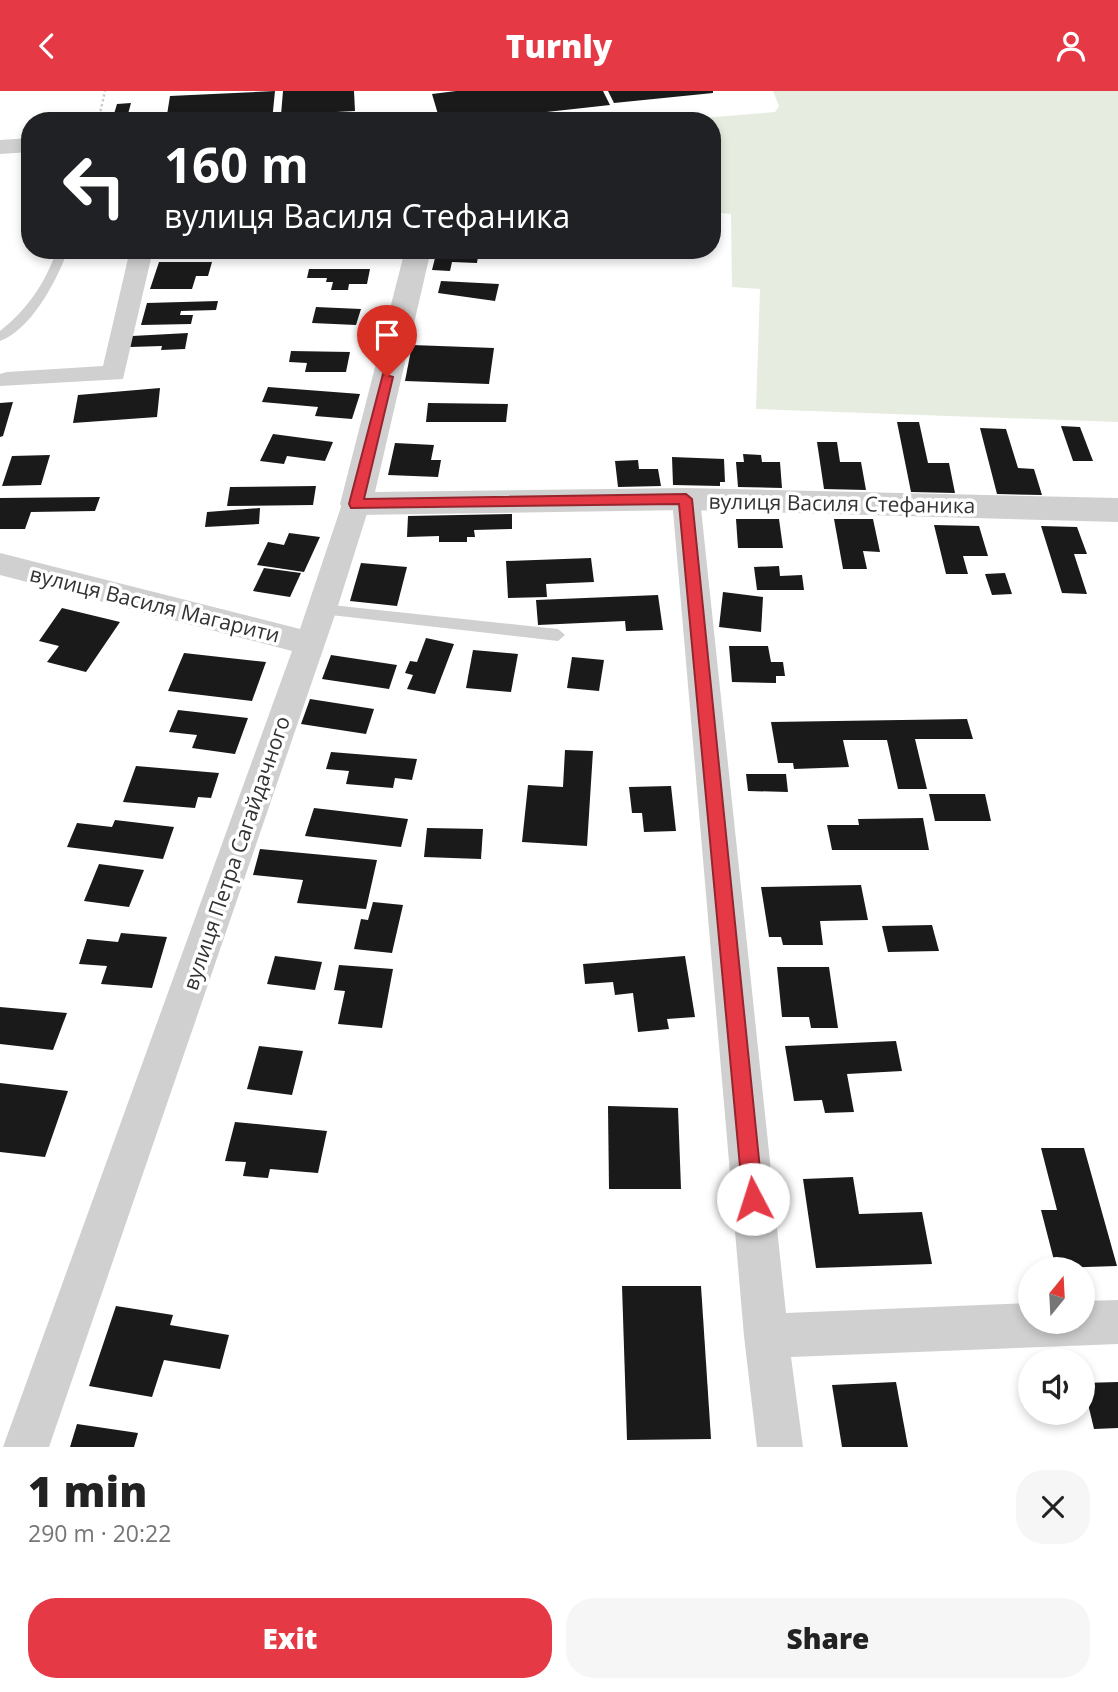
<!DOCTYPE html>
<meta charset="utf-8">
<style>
:root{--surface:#fff;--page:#f6f6f6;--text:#222;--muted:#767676;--accent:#e63946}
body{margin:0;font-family:"Open Sans",sans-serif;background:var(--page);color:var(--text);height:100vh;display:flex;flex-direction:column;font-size:26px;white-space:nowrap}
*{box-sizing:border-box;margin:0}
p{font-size:23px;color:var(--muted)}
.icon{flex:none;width:38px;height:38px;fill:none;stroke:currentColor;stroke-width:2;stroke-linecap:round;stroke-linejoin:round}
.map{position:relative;height:1356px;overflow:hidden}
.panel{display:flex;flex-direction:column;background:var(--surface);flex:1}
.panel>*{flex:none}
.top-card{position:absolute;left:21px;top:21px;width:700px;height:147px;border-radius:28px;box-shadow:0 4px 10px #0003;background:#202124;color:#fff;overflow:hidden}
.needle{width:46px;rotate:18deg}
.controls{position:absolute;left:1018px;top:1166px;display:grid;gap:14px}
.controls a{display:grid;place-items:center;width:77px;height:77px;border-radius:50%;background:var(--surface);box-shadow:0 4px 10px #0003;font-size:35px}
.pin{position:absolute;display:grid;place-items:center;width:60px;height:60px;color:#fff;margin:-72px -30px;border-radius:50% 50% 50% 0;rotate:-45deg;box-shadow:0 0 7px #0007}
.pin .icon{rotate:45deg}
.me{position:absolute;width:77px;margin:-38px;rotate:355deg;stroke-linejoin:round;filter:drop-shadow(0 0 5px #0008)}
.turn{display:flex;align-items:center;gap:24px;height:147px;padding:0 28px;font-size:32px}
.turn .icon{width:91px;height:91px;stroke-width:2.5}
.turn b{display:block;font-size:49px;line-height:60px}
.round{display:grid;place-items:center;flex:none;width:74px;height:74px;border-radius:28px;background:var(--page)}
.overview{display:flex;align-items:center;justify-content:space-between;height:119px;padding:0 28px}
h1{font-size:42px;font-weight:800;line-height:52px}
.cta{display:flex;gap:14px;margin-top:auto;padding:14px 28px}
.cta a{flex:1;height:80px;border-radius:28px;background:var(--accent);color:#fff;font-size:28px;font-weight:800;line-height:80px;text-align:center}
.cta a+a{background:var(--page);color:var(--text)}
header{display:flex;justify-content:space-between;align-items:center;height:91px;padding:0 28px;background:var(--accent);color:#fff;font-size:32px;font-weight:800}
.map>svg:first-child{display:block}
.green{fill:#e6ecdf}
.building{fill:#1a1a1a}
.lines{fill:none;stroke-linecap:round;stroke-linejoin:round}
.path{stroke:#cdcdcd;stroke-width:2.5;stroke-dasharray:2.5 2.5;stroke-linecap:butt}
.service{fill:#d0d0d0;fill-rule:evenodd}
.minor{fill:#d0d0d0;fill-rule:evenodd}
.tertiary{fill:#d0d0d0;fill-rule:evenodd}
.route{fill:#e63946;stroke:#96252e;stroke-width:2}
.labels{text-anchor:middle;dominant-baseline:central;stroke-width:7;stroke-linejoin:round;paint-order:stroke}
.street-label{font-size:21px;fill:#333;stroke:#fff}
</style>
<header><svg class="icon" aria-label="back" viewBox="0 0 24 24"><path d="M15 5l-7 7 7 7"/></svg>Turnly<svg class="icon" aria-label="person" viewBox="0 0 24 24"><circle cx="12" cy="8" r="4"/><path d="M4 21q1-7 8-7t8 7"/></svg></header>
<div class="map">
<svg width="1118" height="1356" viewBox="0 0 1118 1356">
<rect width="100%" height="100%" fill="#fff"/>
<path class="green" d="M773 0H1118V331L756 318 760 198 732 196 731 123 712 121V30H666L775 21 779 15Z"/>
<g class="building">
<path d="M275 0 272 30H166L170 5Z"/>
<path d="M283 0H354L355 20 281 24Z"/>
<path d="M603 0 610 14 466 30H440L432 3 456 0Z"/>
<path d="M608 0H713V2L614 12Z"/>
<path d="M131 12 128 23H114L117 13Z"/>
<path d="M437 159H479L477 172 452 171 450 180 432 179Z"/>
<path d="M159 171H212L208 185H196L192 198H150Z"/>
<path d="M309 178H370L367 193H349L348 199H331L333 191H326L327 187H307Z"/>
<path d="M441 190 499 193 495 210 438 202Z"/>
<path d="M218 210 216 219 181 220 180 224H193L191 233 141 234 147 212Z"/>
<path d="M316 216 361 218 356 234 312 232Z"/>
<path d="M188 242 185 258 161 259 162 255 130 256 132 245Z"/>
<path d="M412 254 494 257 489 293 405 290Z"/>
<path d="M291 260 350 261 346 281H305L307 272 289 271Z"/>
<path d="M268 296 360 303 352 328 315 325 318 316 262 311Z"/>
<path d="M160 297 157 326 73 332 78 304Z"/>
<path d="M13 311 3 345 0 346V312Z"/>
<path d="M428 312 508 313 506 331H426Z"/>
<path d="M897 331H919L928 372H949L955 402 911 401Z"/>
<path d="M1061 335 1080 336 1093 370H1073Z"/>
<path d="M980 337 1006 338 1018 377 1034 378 1042 404 997 403Z"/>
<path d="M273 343 333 351 325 370 287 365 284 373 260 370Z"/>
<path d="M817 351H837L840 371H861L866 399 824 398Z"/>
<path d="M395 352 434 354 431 369H441L438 386 388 384Z"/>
<path d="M743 363 761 364 762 371H780L782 397 738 396 736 371H744Z"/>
<path d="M50 364 41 394 2 395 12 365Z"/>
<path d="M672 366 724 368 725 391H720V395L673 394Z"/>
<path d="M638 369 639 378H658L661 395 618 396 615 370Z"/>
<path d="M316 395 313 414 227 415 230 396Z"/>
<path d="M100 406 95 420 31 421 25 438H0V407Z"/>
<path d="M260 417 259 433 205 436 207 421Z"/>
<path d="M512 423V438L474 439 475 446H467V451H439V445L407 446 408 425Z"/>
<path d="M736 428H779L783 457H738Z"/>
<path d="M834 428H873L880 461 863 460 867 478H843Z"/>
<path d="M934 434 979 435 988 465H963L968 483H946Z"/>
<path d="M1041 435 1077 436 1087 463H1074L1087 503 1062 502Z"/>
<path d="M289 442 320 446 304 481 257 474 268 451 284 454Z"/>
<path d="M591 467 594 491 546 493 547 506 508 507 506 470Z"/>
<path d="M361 472 407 476 397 515 350 510Z"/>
<path d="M779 475 780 485 802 484 804 499H757L754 476Z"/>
<path d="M264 477 301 482 290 506 253 500Z"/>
<path d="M1005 482 1012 503 992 504 985 483Z"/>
<path d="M723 501 763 506 761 541 719 536Z"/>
<path d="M658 504 663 539 626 540 625 530 538 534 536 509Z"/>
<path d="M62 517 120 531 86 581 47 571 59 555 39 550Z"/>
<path d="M426 547 454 553 435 603 407 598 413 584 405 582 410 570 417 571Z"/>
<path d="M729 555H768L771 571H783L785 585H776V592L732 591Z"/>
<path d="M473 559 518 563 511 601 466 597Z"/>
<path d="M184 562 266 571 252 610 168 600Z"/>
<path d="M331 564 397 574 389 598 322 588Z"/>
<path d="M572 566 604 569 599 600 567 597Z"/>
<path d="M310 608 374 618 366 643 301 633Z"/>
<path d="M178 619 248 627 235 663 192 657 197 644 169 641Z"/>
<path d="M967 628 973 648H915L927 698H898L887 649H843L849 676 794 678 793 672H778L771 631Z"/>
<path d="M565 659 593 660 587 755 522 751 528 694 563 696Z"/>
<path d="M331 661 417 668 412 689 395 687 393 697 346 693 349 680 326 678Z"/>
<path d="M136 675 219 682 211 707 198 706 195 717 123 711Z"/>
<path d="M746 683H786L788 701 748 700Z"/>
<path d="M671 695 676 740 644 741 642 722H632L629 696Z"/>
<path d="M929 703H985L991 730H935Z"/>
<path d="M314 717 408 728 401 756 305 745Z"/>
<path d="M923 727 929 759H832L827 734H859L858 728Z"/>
<path d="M115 729 174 736 163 768 67 756 77 732 112 736Z"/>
<path d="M427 737 483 738 481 768 424 766Z"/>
<path d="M260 758 377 769 366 818 297 812 303 789 253 784Z"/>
<path d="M99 773 144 779 129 816 84 810Z"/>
<path d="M861 794 868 829 820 830 823 854H783L781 846H769L761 796Z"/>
<path d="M373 811 403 814 392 862 354 858 361 828 368 829Z"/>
<path d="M932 834 939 860 888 861 882 835Z"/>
<path d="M121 842 167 846 152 897 101 893 107 875 79 873 87 848 118 851Z"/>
<path d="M275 865 322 871 315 899 267 893Z"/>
<path d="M685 865 695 926 667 928 669 938 638 941 633 902 615 904 613 891 585 893 583 873Z"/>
<path d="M339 874 393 878 382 937 338 933 345 900 334 899Z"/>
<path d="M777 876H829L838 937H811L809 926H782Z"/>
<path d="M0 916 67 922 53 959 0 953Z"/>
<path d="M896 950 902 980 847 983 854 1021 825 1022 822 1009 794 1010 785 955Z"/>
<path d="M259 955 303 960 292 1004 247 998Z"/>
<path d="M0 992 68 1000 45 1066 0 1061Z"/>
<path d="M608 1015 678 1017 681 1098H609Z"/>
<path d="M235 1031 327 1040 318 1082 270 1078 268 1087 243 1085 246 1071 225 1070Z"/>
<path d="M1041 1057H1084L1117 1175 1056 1177 1041 1119H1057Z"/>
<path d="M853 1086 859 1123 922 1121 932 1173 816 1177 803 1088Z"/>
<path d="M622 1195H701L711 1348 627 1349Z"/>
<path d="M116 1215 173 1224 170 1234 229 1244 220 1278 164 1269 152 1306 89 1295Z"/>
<path d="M896 1291 908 1356H842L832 1294Z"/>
<path d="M1118 1291V1337L1094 1338 1083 1292Z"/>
<path d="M77 1333 138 1342 134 1356H70Z"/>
</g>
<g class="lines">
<path class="path" d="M61 30 99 27 105 0"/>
<g class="service">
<path d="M57 159H68C57 189 32 238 0 250V240C28 218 45 192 57 159Z"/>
<path d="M322 513 558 538 565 544 558 550 322 523 315 518Z"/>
</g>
<g class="minor">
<path d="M130 159H153L123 288 0 295V283L7 281 103 275Z"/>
<path d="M686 398 696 401 700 408 786 1222 1031 1212V1230H1083V1210L1118 1209V1253L791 1266 803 1356H757L744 1245 672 408 676 401Z"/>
<path d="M356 403 366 406 370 413 337 518 49 1356H3L292 560 0 484V462L300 538 342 413 346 406Z"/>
</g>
<g class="tertiary">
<path d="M30 47V61L0 63V49Z"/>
<path d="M405 159H431L375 401 686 397 1118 407V431L686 419 356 424 345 421 340 413Z"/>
</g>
</g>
<path class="route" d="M383 283 393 286 364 408 686 403 692 408 763 1108 760 1115 753 1118 746 1115 743 1108 679 413 351 417 349 413Z"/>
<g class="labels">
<g class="street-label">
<text transform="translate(842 412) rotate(1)">вулиця Василя Стефаника</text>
<text transform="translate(155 513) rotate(14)">вулиця Василя Магарити</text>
<text transform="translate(236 762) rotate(-71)">вулиця Петра Сагайдачного</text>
</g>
</g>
</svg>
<div class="controls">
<a><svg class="needle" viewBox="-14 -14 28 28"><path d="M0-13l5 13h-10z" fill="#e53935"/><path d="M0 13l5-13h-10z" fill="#767676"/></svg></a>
<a><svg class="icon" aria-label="sound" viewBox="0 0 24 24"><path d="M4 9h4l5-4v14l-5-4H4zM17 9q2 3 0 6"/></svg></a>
</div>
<div class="pin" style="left:387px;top:286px;background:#d93025"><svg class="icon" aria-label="arrive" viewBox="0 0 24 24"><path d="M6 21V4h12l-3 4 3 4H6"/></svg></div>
<svg class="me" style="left:753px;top:1108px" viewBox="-20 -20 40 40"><circle r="19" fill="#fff"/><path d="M0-13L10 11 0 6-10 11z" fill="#e63946"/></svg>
<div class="top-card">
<div class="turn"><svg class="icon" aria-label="left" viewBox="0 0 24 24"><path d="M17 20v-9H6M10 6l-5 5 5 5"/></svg><div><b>160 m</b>вулиця Василя Стефаника</div></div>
</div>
</div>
<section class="panel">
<div class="overview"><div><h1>1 min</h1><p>290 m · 20:22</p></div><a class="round"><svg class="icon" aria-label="close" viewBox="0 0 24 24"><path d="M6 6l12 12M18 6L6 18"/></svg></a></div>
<div class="cta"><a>Exit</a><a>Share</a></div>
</section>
